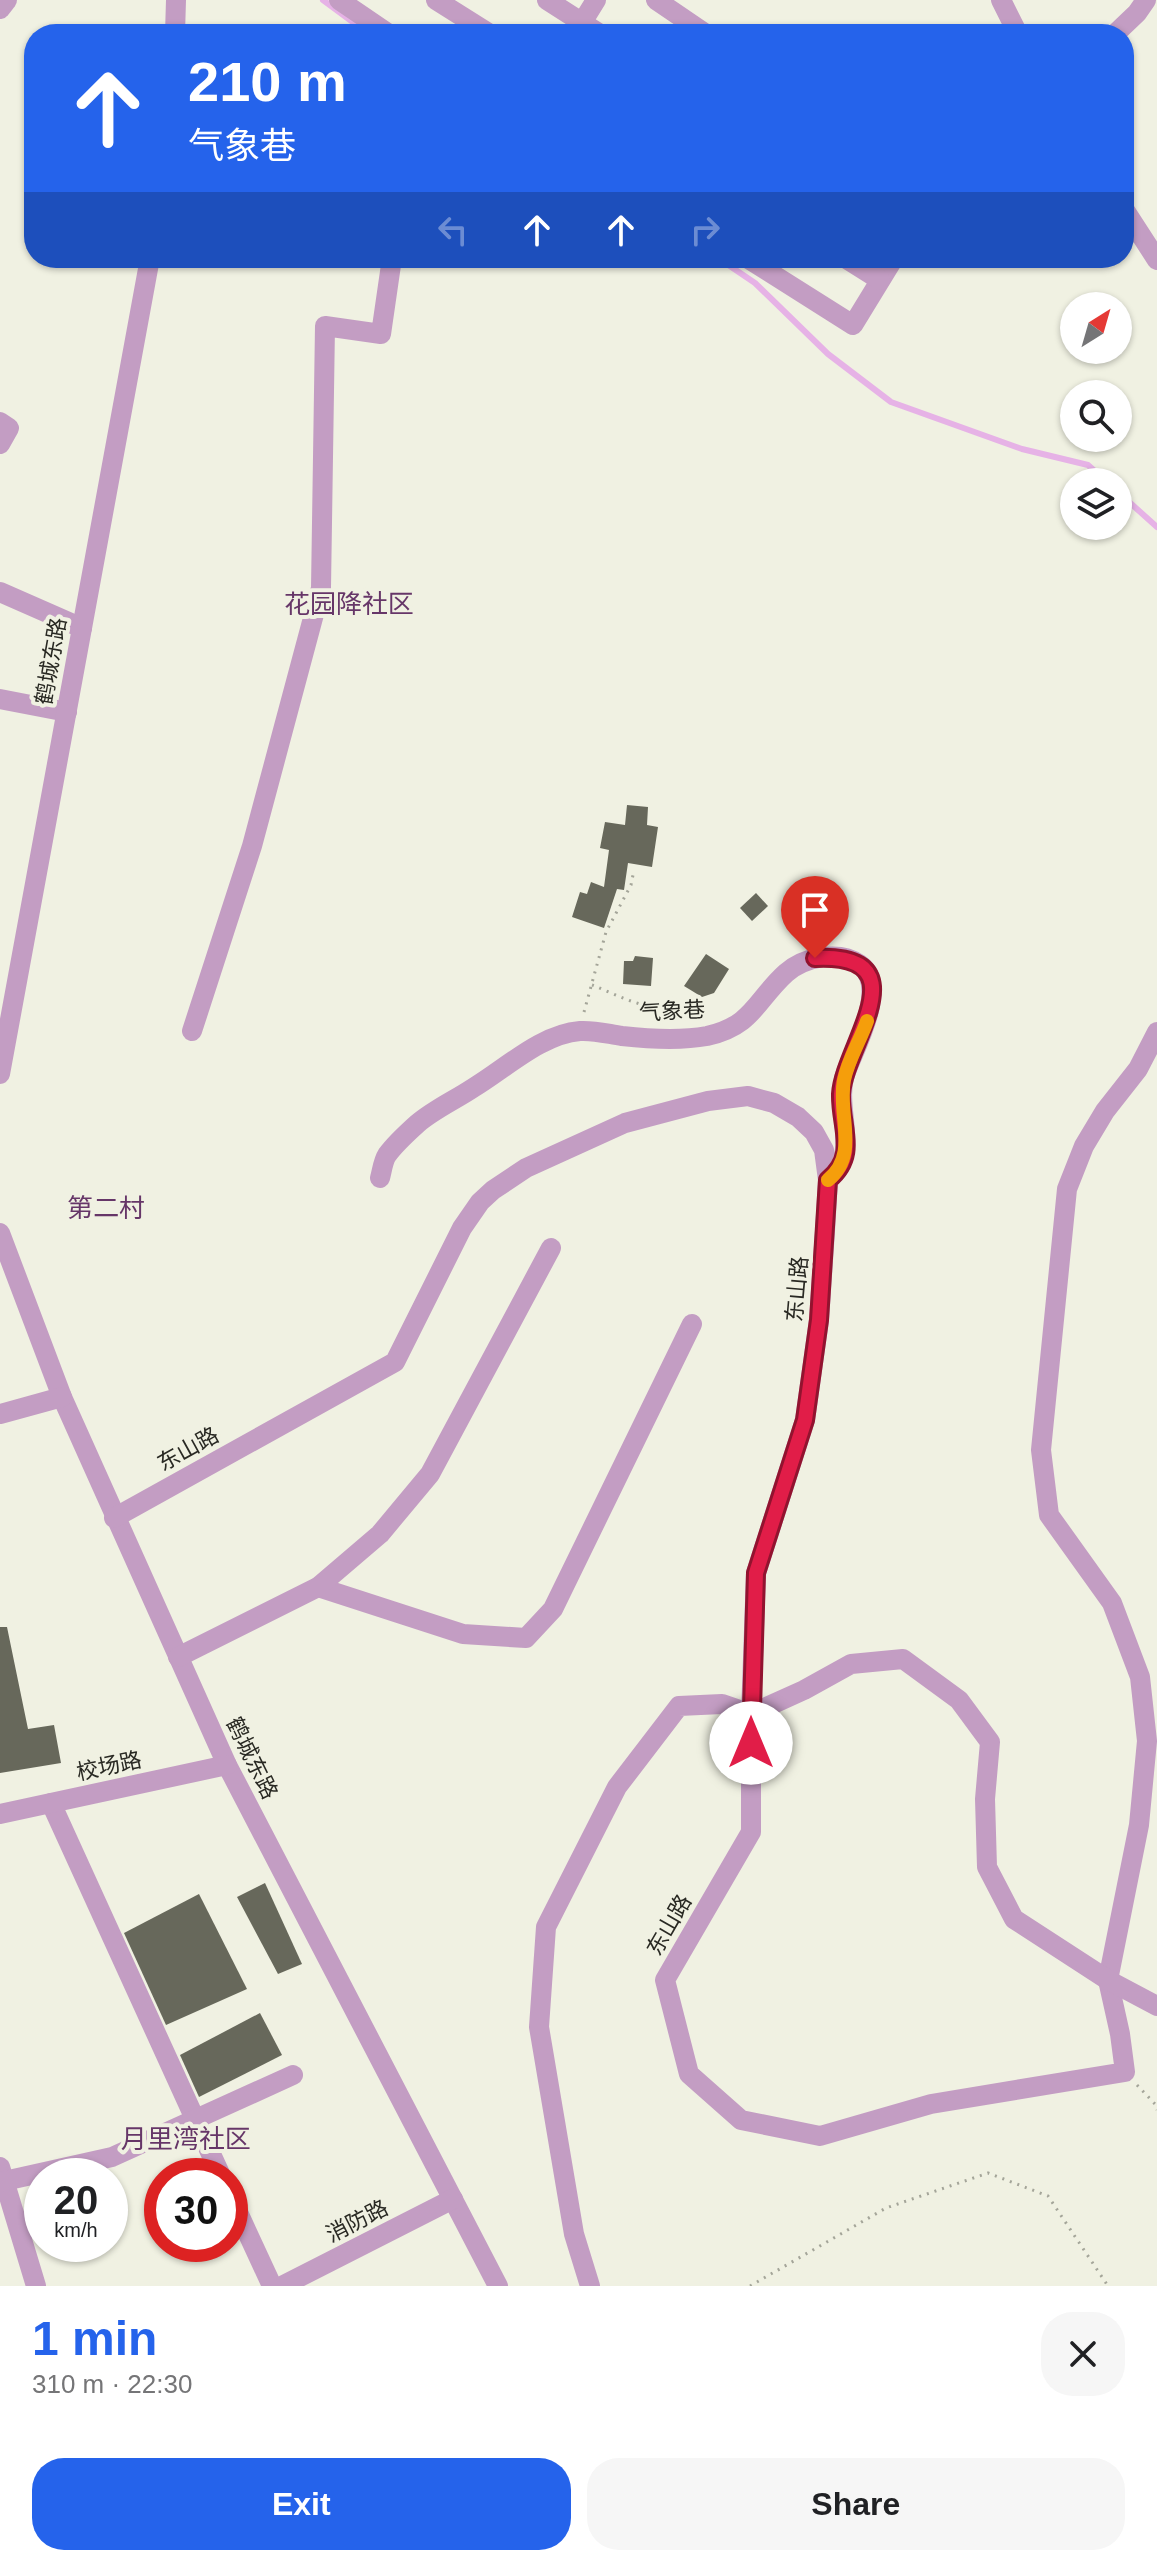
<!DOCTYPE html>
<meta charset="utf-8">
<style>
:root{--surface:#fff;--page:#f6f6f6;--text:#202124;--muted:#757577;--accent:#2563eb}
body{margin:0;font-family:Helvetica,"Noto Sans SC",sans-serif;background:var(--page);color:var(--text);height:100vh;display:flex;flex-direction:column;font-size:30px;white-space:nowrap}
*{box-sizing:border-box;margin:0}
p{font-size:26px;color:var(--muted)}
.icon{flex:none;width:44px;height:44px;fill:none;stroke:currentColor;stroke-width:2;stroke-linecap:round;stroke-linejoin:round}
.map{position:relative;height:2286px;overflow:hidden}
.sheet{display:flex;flex-direction:column;background:var(--surface);flex:1}
.sheet>*{flex:none}
.banner{position:absolute;left:24px;top:24px;width:1110px;height:244px;border-radius:32px;box-shadow:0 2px 6px #0004;background:#2563eb;color:#fff;overflow:hidden}
.needle{width:52px;rotate:37deg}
.fabs{position:absolute;left:1060px;top:292px;display:grid;gap:16px}
.fabs a{display:grid;place-items:center;width:72px;height:72px;border-radius:50%;background:var(--surface);box-shadow:0 2px 6px #0004;font-size:40px}
.speed{position:absolute;left:24px;top:2158px;display:flex;gap:16px;font-size:40px;font-weight:700;text-align:center}
.speed>*{display:grid;place-content:center;width:104px;height:104px;border-radius:50%;background:var(--surface);box-shadow:0 2px 6px #0004;line-height:1}
.speed small{font-size:20px;font-weight:400}
.speed .limit{border:12px solid #d22;background:#fff;color:#111}
.pin{position:absolute;display:grid;place-items:center;width:68px;height:68px;color:#fff;margin:-82px -34px;border-radius:50% 50% 50% 0;rotate:-45deg;box-shadow:0 0 8px #0007}
.pin .icon{rotate:45deg}
.me{position:absolute;width:88px;margin:-44px;rotate:0deg;stroke-linejoin:round;filter:drop-shadow(0 0 6px #0008)}
.turn{display:flex;align-items:center;gap:28px;height:168px;padding:0 32px;font-size:36px}
.turn .icon{width:104px;height:104px;stroke-width:2.5}
.turn b{display:block;font-size:56px;line-height:68px}
.lanes{display:flex;align-items:center;height:76px;padding:0 32px;background:#0003;justify-content:center;gap:40px;direction:ltr}
.lanes .off{opacity:.35}
.round{display:grid;place-items:center;flex:none;width:84px;height:84px;border-radius:32px;background:var(--page)}
.headline{display:flex;align-items:center;justify-content:space-between;height:136px;padding:0 32px}
h1{font-size:48px;font-weight:700;line-height:60px;color:var(--accent)}
.button{display:flex;gap:16px;margin-top:auto;padding:16px 32px}
.button a{flex:1;height:92px;border-radius:32px;background:var(--accent);color:#fff;font-size:32px;font-weight:700;line-height:92px;text-align:center}
.button a+a{background:var(--page);color:var(--text)}
.map>svg:first-child{display:block}
.lines{fill:none;stroke-linecap:round;stroke-linejoin:round}
.stream{stroke:#e6b2e6;stroke-width:6}
.building{fill:#67685b}
.path{stroke:#a4a599;stroke-width:3;stroke-dasharray:2 6;stroke-linecap:butt}
.minor{stroke:#c39dc3;stroke-width:20}
.route-casing{stroke:#92132f;stroke-width:20}
.route{stroke:#e11d48;stroke-width:14}
.slow{stroke:#f59e0b;stroke-width:14}
.labels{text-anchor:middle;dominant-baseline:central;stroke-width:8;stroke-linejoin:round;paint-order:stroke}
.street-label{font-size:22px;fill:#292923;stroke:#f0f1e2}
.quarter-label{font-size:26px;fill:#663668;stroke:#f0f1e2}
</style>
<div class="map">
<svg width="1157" height="2286" viewBox="0 0 1157 2286">
<rect width="100%" height="100%" fill="#f0f1e2"/>
<g class="lines">
<g class="stream">
<path d="M323 0 369 34"/>
<path d="M718 258 755 283 828 354 891 402 1022 449 1088 465 1107 482"/>
<path d="M1118 492 1157 527"/>
</g>
</g>
<g class="building">
<path d="M627 805 648 807 647 825 658 827 652 867 628 863 624 890 617 889 604 928 572 917 580 892 587 894 591 882 604 887 609 850 600 848 605 822 625 825Z"/>
<path d="M756 893 768 906 752 921 740 908Z"/>
<path d="M706 954 729 969 714 993 702 997 684 986Z"/>
<path d="M635 956 653 958 651 986 623 984 624 961H633Z"/>
<path d="M0 1627H7L28 1729 54 1725 61 1763 0 1773Z"/>
<path d="M265 1883 302 1964 278 1974 237 1897Z"/>
<path d="M199 1894 247 1989 166 2025 124 1933Z"/>
<path d="M260 2013 282 2055 199 2097 180 2055Z"/>
</g>
<g class="lines">
<g class="path">
<path d="M592 985C621 996 654 1017 684 1002"/>
<path d="M584 1012 606 932 631 885 634 870"/>
<path d="M1137 2085 1155 2104 1157 2110"/>
<path d="M750 2286 886 2208 988 2173 1048 2196 1108 2286"/>
</g>
<g class="minor">
<path d="M339 0 389 34"/>
<path d="M436 0 490 34"/>
<path d="M547 0 600 34"/>
<path d="M656 0 706 34"/>
<path d="M1001 0 1018 34"/>
<path d="M0 9 7 0"/>
<path d="M175 34 176 0"/>
<path d="M575 34 596 0"/>
<path d="M1115 34 1137 13 1146 0"/>
<path d="M1124 209 1157 260"/>
<path d="M747 258 853 325 894 258"/>
<path d="M845 258 880 280"/>
<path d="M0 422 9 428 0 444"/>
<path d="M0 592 82 628"/>
<path d="M0 699 67 712"/>
<path d="M192 1031 252 846 321 588 325 326 381 334 392 258"/>
<path d="M0 1074 150 258"/>
<path d="M380 1178C382 1171 383 1161 387 1155 395 1144 407 1133 417 1124 433 1110 455 1100 473 1088 505 1069 541 1034 580 1031 594 1030 608 1034 622 1036 649 1039 680 1041 707 1036 753 1026 756 1000 786 973 804 957 839 950 859 964 890 985 855 1047 846 1072 832 1108 863 1152 828 1180"/>
<path d="M0 1233 62 1397 227 1765 498 2286"/>
<path d="M0 1414 62 1397"/>
<path d="M114 1518 395 1362 462 1228 480 1202 493 1190 526 1168 625 1123 708 1101 748 1096 774 1103 798 1117 814 1132 824 1150 828 1180 825 1231 819 1320 805 1420 756 1573 751 1714V1832L665 1980 689 2074 741 2120 820 2136 931 2104 1125 2072 1120 2034 1108 1980 1139 1825 1147 1741 1140 1677 1112 1603 1049 1515 1041 1450 1067 1189 1084 1146 1105 1111 1138 1069 1157 1032"/>
<path d="M318 1587 463 1634 526 1638 553 1609 692 1324"/>
<path d="M178 1657 318 1587 380 1534 430 1474 551 1248"/>
<path d="M51 1803 221 2176"/>
<path d="M0 1814 227 1765"/>
<path d="M0 2167 36 2286"/>
<path d="M0 2182 112 2157 293 2075"/>
<path d="M230 2195 272 2286"/>
<path d="M282 2286 453 2199"/>
<path d="M590 2286 574 2234 539 2027 546 1927 617 1787 679 1706 722 1704 751 1714 804 1690 851 1664 903 1659 959 1700 990 1742 985 1799 987 1867 1014 1919 1108 1980 1157 2006"/>
</g>
</g>
<g class="lines">
<defs>
<path id="route" d="M751 1743 756 1573 805 1420 819 1320 828 1180C859 1155 840 1127 841 1094 844 1045 924 953 815 958"/>
</defs>
<use href="#route" class="route-casing"/>
<use href="#route" class="route"/>
<path class="slow" d="M828 1180C860 1154 837 1115 844 1080 848 1060 860 1041 867 1021"/>
</g>
<g class="labels">
<g class="street-label">
<text transform="translate(51 661) rotate(-80)">鹤城东路</text>
<text transform="translate(672 1011) rotate(-3)">气象巷</text>
<text transform="translate(797 1289) rotate(-85)">东山路</text>
<text transform="translate(188 1449) rotate(-29)">东山路</text>
<text transform="translate(252 1758) rotate(64)">鹤城东路</text>
<text transform="translate(109 1766) rotate(-12)">校场路</text>
<text transform="translate(669 1925) rotate(-60)">东山路</text>
<text transform="translate(357 2221) rotate(-27)">消防路</text>
</g>
<g class="quarter-label">
<text x="349" y="604">花园降社区</text>
<text x="106" y="1208">第二村</text>
<text x="186" y="2139">月里湾社区</text>
</g>
</g>
</svg>
<div class="fabs">
<a><svg class="needle" viewBox="-14 -14 28 28"><path d="M0-13l5 13h-10z" fill="#e53935"/><path d="M0 13l5-13h-10z" fill="#757577"/></svg></a>
<a><svg class="icon" aria-label="search" viewBox="0 0 24 24"><circle cx="10" cy="10" r="6"/><path d="M15 15l6 6"/></svg></a>
<a><svg class="icon" aria-label="layers" viewBox="0 0 24 24"><path d="M12 4l9 5-9 5-9-5zM3 14l9 5 9-5"/></svg></a>
</div>
<div class="speed"><div>20<small>km/h</small></div><div class="limit">30</div></div>
<div class="pin" style="left:815px;top:958px;background:#d93025"><svg class="icon" aria-label="arrive" viewBox="0 0 24 24"><path d="M6 21V4h12l-3 4 3 4H6"/></svg></div>
<svg class="me" style="left:751px;top:1743px" viewBox="-20 -20 40 40"><circle r="19" fill="#fff"/><path d="M0-13L10 11 0 6-10 11z" fill="#e11d48"/></svg>
<div class="banner">
<div class="turn"><svg class="icon" aria-label="ahead" viewBox="0 0 24 24"><path d="M12 20V5M6 11l6-6 6 6"/></svg><div><b>210 m</b>气象巷</div></div>
<div class="lanes"><svg class="icon off" aria-label="left" viewBox="0 0 24 24"><path d="M17 20v-9H6M10 6l-5 5 5 5"/></svg><svg class="icon" aria-label="ahead" viewBox="0 0 24 24"><path d="M12 20V5M6 11l6-6 6 6"/></svg><svg class="icon" aria-label="ahead" viewBox="0 0 24 24"><path d="M12 20V5M6 11l6-6 6 6"/></svg><svg class="icon off" aria-label="right" viewBox="0 0 24 24"><path d="M7 20v-9h11M14 6l5 5-5 5"/></svg></div>
</div>
</div>
<section class="sheet">
<div class="headline"><div><h1>1 min</h1><p>310 m · 22:30</p></div><a class="round"><svg class="icon" aria-label="close" viewBox="0 0 24 24"><path d="M6 6l12 12M18 6L6 18"/></svg></a></div>
<div class="button"><a>Exit</a><a>Share</a></div>
</section>
